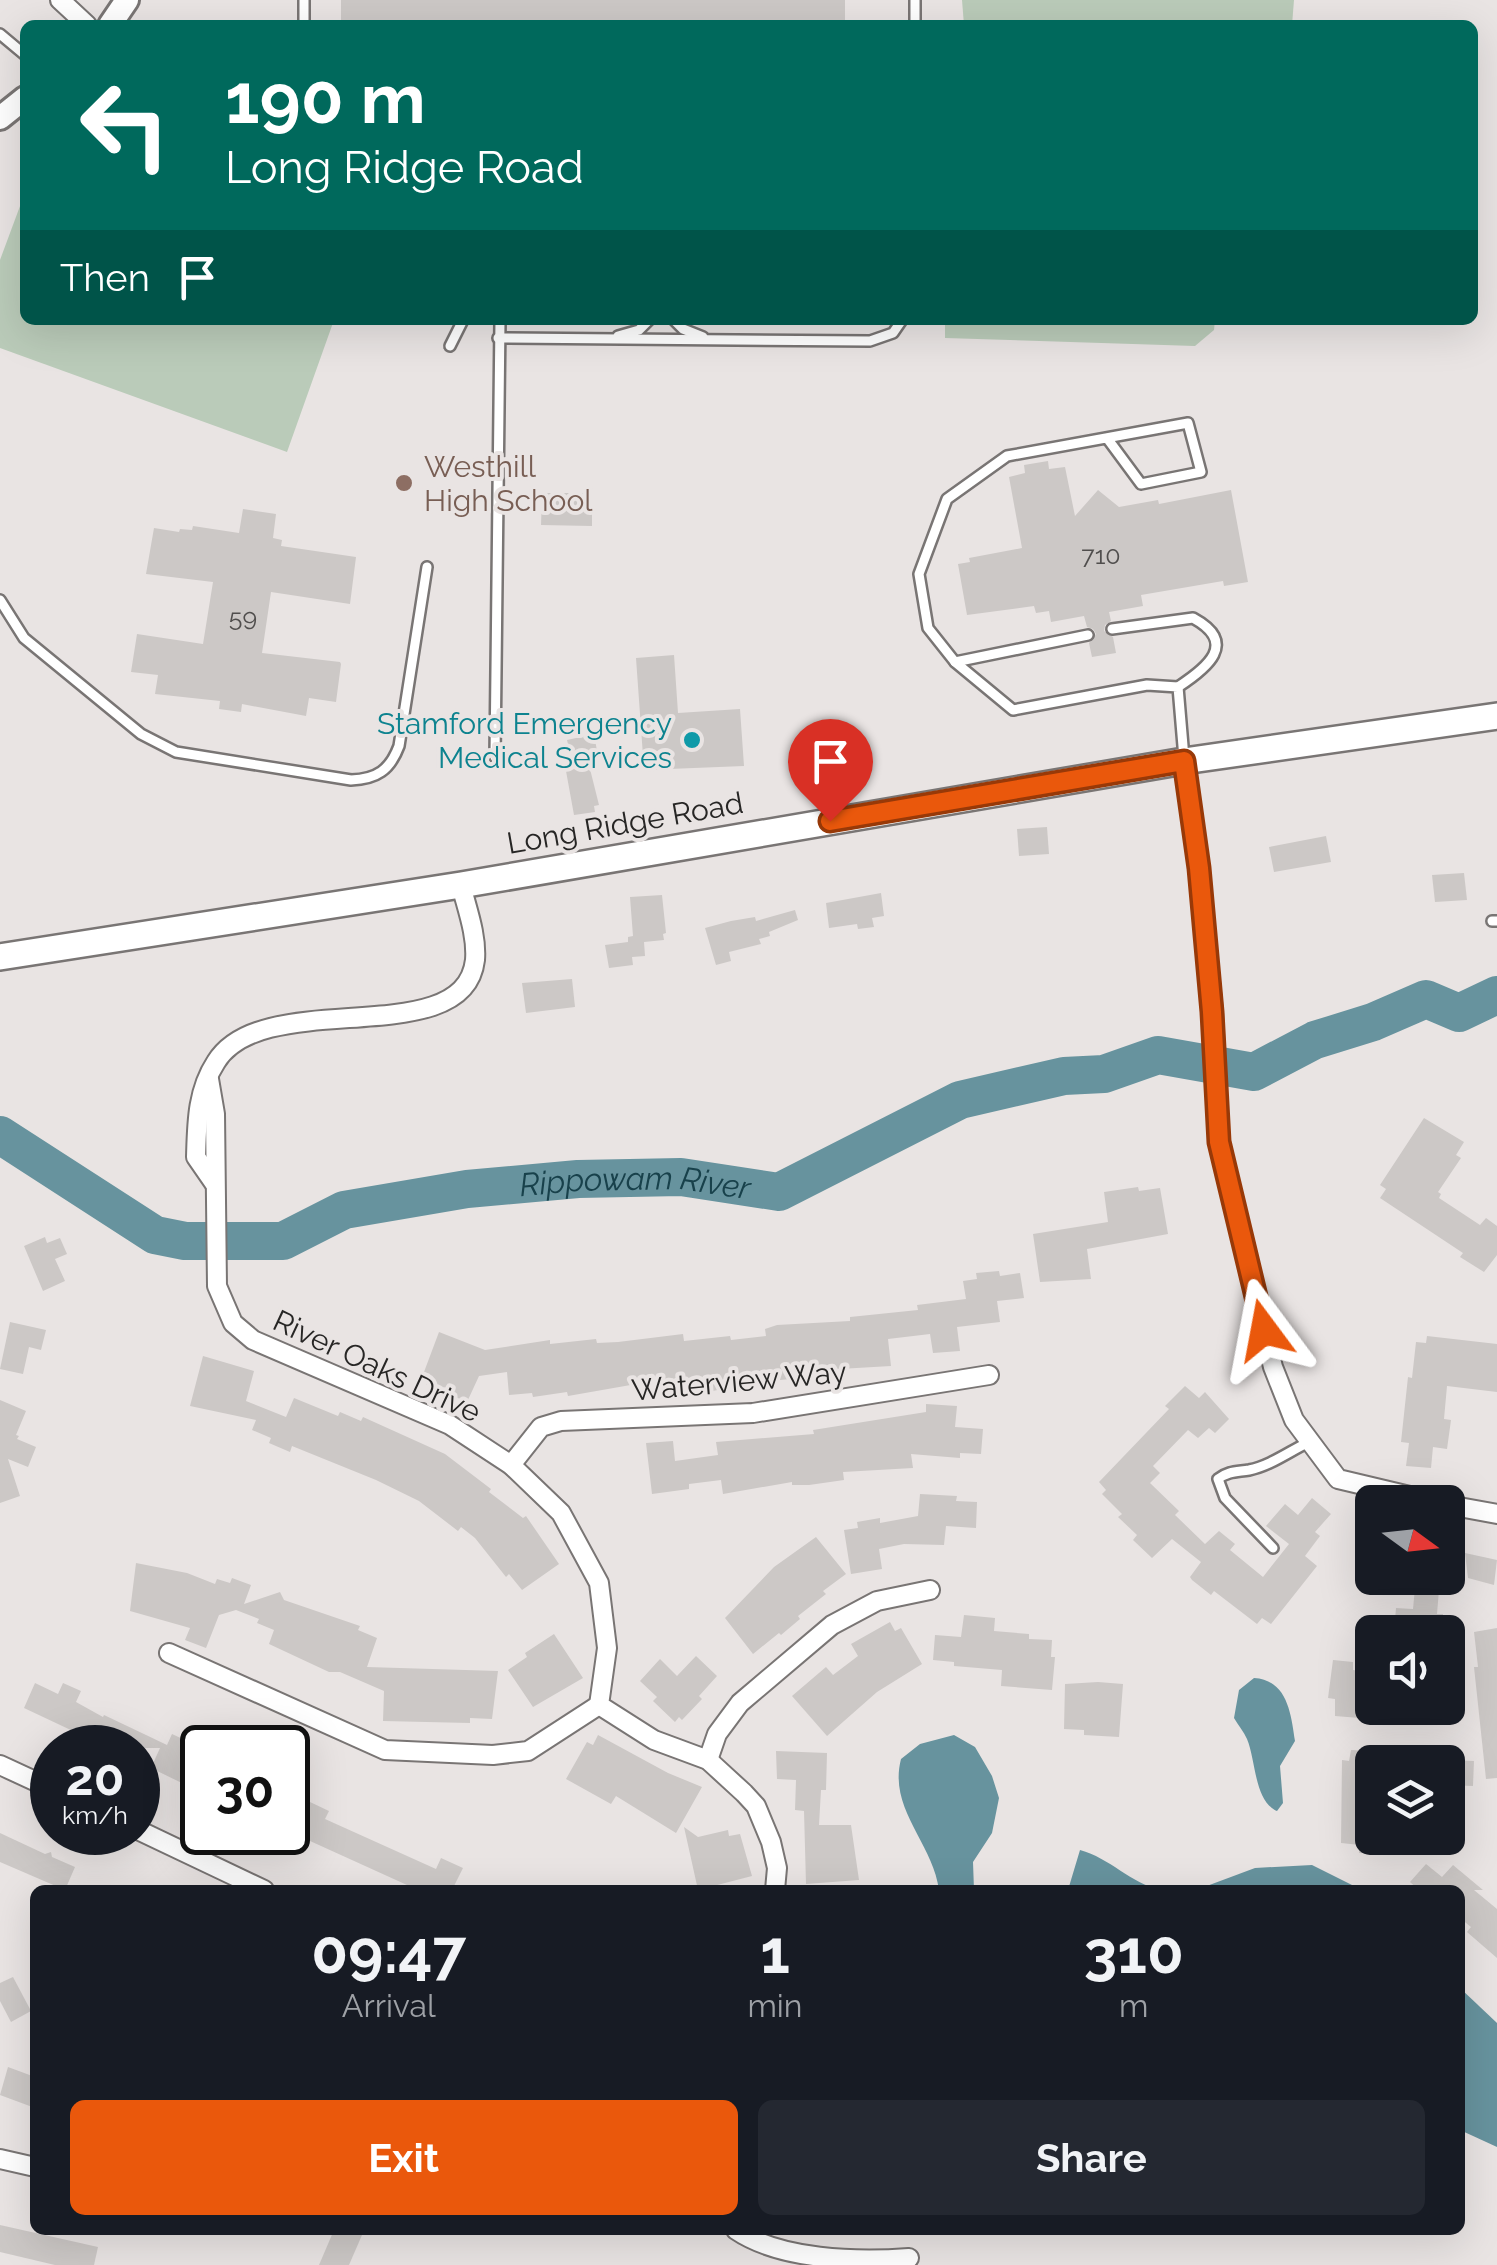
<!DOCTYPE html>
<style>
:root{--surface:#171b24;--page:#242831;--text:#f1f3f6;--muted:#9ea1a6;--accent:#ea580c}
body{margin:0;font-family:Raleway,sans-serif;background:var(--page);color:var(--text);height:100vh;display:flex;flex-direction:column;font-size:38px;white-space:nowrap}
*{box-sizing:border-box;margin:0}
p{font-size:32px;color:var(--muted)}
.icon{flex:none;width:55px;height:55px;fill:none;stroke:currentColor;stroke-width:2;stroke-linecap:round;stroke-linejoin:round}
.map{position:relative;flex:1;overflow:hidden}
.side{position:absolute;left:30px;top:1885px;width:1435px;height:350px;display:flex;flex-direction:column;background:var(--surface);border-radius:15px;box-shadow:0 10px 40px #0002}
.side>*{flex:none}
.guide{position:absolute;left:20px;top:20px;width:1458px;height:305px;border-radius:15px;box-shadow:0 10px 40px #0002;background:#00695c;color:#fff;overflow:hidden}
.needle{width:65px;rotate:105deg}
.tools{position:absolute;left:1355px;top:1485px;display:grid;gap:20px}
.tools a{display:grid;place-items:center;width:110px;height:110px;border-radius:15px;background:var(--surface);box-shadow:0 10px 40px #0002;font-size:50px}
.speed{position:absolute;left:30px;top:1725px;display:flex;gap:20px;font-size:50px;font-weight:700;text-align:center}
.speed>*{display:grid;place-content:center;width:130px;height:130px;border-radius:50%;background:var(--surface);box-shadow:0 10px 40px #0002;line-height:1}
.speed small{font-size:25px;font-weight:400}
.speed .limit{border:5px solid #111;border-radius:15px;background:#fff;color:#111}
.pin{position:absolute;display:grid;place-items:center;width:85px;height:85px;color:#fff;margin:-102px -42px;border-radius:50% 50% 50% 0;rotate:-45deg;box-shadow:0 0 10px #0007}
.pin .icon{rotate:45deg}
.me{position:absolute;width:110px;margin:-55px;rotate:347deg;stroke-linejoin:round;filter:drop-shadow(0 0 8px #0008)}
.turn{display:flex;align-items:center;gap:35px;height:210px;padding:0 40px;font-size:45px}
.turn .icon{width:130px;height:130px;stroke-width:2.5}
.turn b{display:block;font-size:70px;line-height:85px}
.then{display:flex;align-items:center;height:95px;padding:0 40px;background:#0003;gap:20px;font-size:38px}
.eta{display:flex;justify-content:space-evenly;align-items:center;height:170px;text-align:center}
.eta b{font-size:60px;font-weight:700;line-height:70px}
.button{display:flex;gap:20px;margin-top:auto;padding:20px 40px}
.button a{flex:1;height:115px;border-radius:15px;background:var(--accent);color:#fff;font-size:40px;font-weight:700;line-height:115px;text-align:center}
.button a+a{background:var(--page);color:var(--text)}
.map>svg:first-child{display:block}
.green{fill:#bacbb9}
.water{fill:#67939e}
.lines{fill:none;stroke-linecap:round;stroke-linejoin:round}
.river{stroke:#67939e;stroke-width:38}
.building{fill:#ccc8c6}
.lane-casing{stroke:#797574;stroke-width:14}
.street-casing{stroke:#797574;stroke-width:22}
.secondary-casing{stroke:#797574;stroke-width:28}
.primary-casing{stroke:#797574;stroke-width:30}
.lane{stroke:#fff;stroke-width:9}
.street{stroke:#fff;stroke-width:18}
.secondary{stroke:#fff;stroke-width:22}
.primary{stroke:#fff;stroke-width:25}
.route-casing{stroke:#983908;stroke-width:25}
.route{stroke:#ea580c;stroke-width:18}
.education-dot{fill:#8d6e63;stroke:#e9e4e3;stroke-width:4}
.culture-dot{fill:#0f9aa8;stroke:#e9e4e3;stroke-width:4}
.labels{text-anchor:middle;dominant-baseline:central;stroke-width:8;stroke-linejoin:round;paint-order:stroke}
.number-label{font-size:25px;fill:#504e4d}
.education-label{font-size:30px;fill:#785e54;stroke:#e9e4e3;text-anchor:start}
.culture-label{font-size:30px;fill:#0d838f;stroke:#e9e4e3;text-anchor:end}
.street-label{font-size:30px;fill:#272625;stroke:#e9e4e3}
.water-label{font-size:32px;font-style:italic;fill:#18414b;stroke:#e9e4e3}
</style>
<div class="map">
<svg width="1497" height="2265" viewBox="0 0 1497 2265">
<rect width="100%" height="100%" fill="#e9e4e3"/>
<g class="green">
<path d="M962 0H1294L1292 25H964Z"/>
<path d="M23 198 25 320H334L287 452 0 348V260Z"/>
<path d="M945 320H1215L1214 330 1195 346 945 338Z"/>
</g>
<g class="water">
<path d="M1254 1678C1288 1680 1291 1715 1295 1741L1280 1766 1283 1803 1277 1811C1254 1801 1256 1760 1247 1739 1244 1732 1238 1725 1234 1718L1239 1690Z"/>
<path d="M954 1735 975 1747 992 1776 999 1798 992 1833 973 1862 974 1890H939C933 1843 888 1809 901 1759L920 1744Z"/>
<path d="M1080 1850C1110 1858 1130 1883 1161 1890H1068Z"/>
<path d="M1312 1865 1362 1890H1196L1255 1868Z"/>
<path d="M1460 1988 1497 2023V2147L1460 2130Z"/>
</g>
<g class="lines">
<path class="river" id="s1" d="M0 1135 155 1235 185 1241H283L344 1210 467 1189 578 1179 681 1177 779 1192 960 1100 1064 1076 1104 1074 1158 1055 1254 1072 1315 1040 1373 1022 1426 999 1459 1013 1497 995"/>
</g>
<g class="building">
<path d="M341 0H845V25H355L341 24Z"/>
<path d="M1048 461 1049 469 1065 467 1075 516 1098 490 1119 507 1158 500 1159 504 1231 490 1248 582 1224 586 1223 581 1141 595 1143 606 1109 612 1111 621 1105 625 1104 631 1113 637 1116 653 1092 657 1089 643 1096 634 1093 629 1087 627 1084 616 1051 622 1049 611 1036 613 1034 606 967 615 958 564 970 562 969 558 1022 548 1009 477 1025 473 1024 465Z"/>
<path d="M542 493H592V526L541 525Z"/>
<path d="M243 509 276 514 273 538 282 540 281 546 356 557 350 604 271 592 262 653 340 662 341 664 336 702 309 698 306 716 242 704 241 712 219 709 220 701 155 694 158 675 131 672 137 634 203 644 213 582 146 574 154 528 179 532 180 529 192 530 193 526 239 533Z"/>
<path d="M674 655 678 713 740 709 744 766 644 770 636 658Z"/>
<path d="M594 734 597 751 586 753 599 805 594 806 595 812 574 815 566 771 574 769 567 740Z"/>
<path d="M1047 827 1049 854 1019 856 1017 829Z"/>
<path d="M1326 836 1331 862 1274 872 1269 847Z"/>
<path d="M1464 873 1467 900 1435 902 1432 875Z"/>
<path d="M881 893 884 916 872 918 874 927 858 929 857 924 829 928 826 903Z"/>
<path d="M662 895 666 933 663 934 664 940 644 942 645 956 632 957 633 965 609 968 605 945 628 942V937L633 936 630 897Z"/>
<path d="M795 910 798 920 769 932 770 936 759 939 761 944 729 952 731 961 716 965 705 928 731 921 755 917 756 921Z"/>
<path d="M572 979 575 1007 526 1013 522 983Z"/>
<path d="M1424 1118 1464 1142 1456 1155 1461 1158 1438 1192 1441 1194 1439 1198 1480 1225 1486 1218 1497 1226V1255L1484 1272 1460 1257 1463 1253 1380 1198 1386 1189 1380 1185Z"/>
<path d="M1138 1187 1139 1191 1160 1188 1168 1234 1087 1249 1091 1279 1040 1282 1033 1234 1108 1222 1104 1192Z"/>
<path d="M45 1237 47 1243 60 1238 67 1254 55 1259 65 1281 43 1291 24 1246Z"/>
<path d="M999 1271 1000 1276 1020 1273 1024 1298 997 1301 1000 1322 957 1327 960 1351 933 1353 930 1334 888 1339 891 1366 822 1370V1376L759 1382 702 1393 701 1386 666 1391 665 1387 643 1389 642 1383 568 1396 567 1392 533 1397 532 1393 509 1395 507 1372 479 1376 467 1402 426 1384 430 1374 424 1372 439 1332 485 1350 550 1340V1344L596 1339 597 1343 618 1342 683 1334 684 1341 730 1336 731 1340 766 1336 765 1329 777 1325 850 1321V1317L918 1310 917 1305 966 1299 963 1281 977 1279 976 1273Z"/>
<path d="M10 1322 46 1330 41 1350 29 1347 23 1374 0 1369Z"/>
<path d="M1427 1336 1497 1344V1392L1447 1386 1444 1419 1451 1420 1447 1449 1433 1447 1431 1468 1406 1466 1409 1443 1401 1442 1408 1377 1412 1378 1416 1342 1426 1343Z"/>
<path d="M203 1356 254 1371 246 1401 286 1417 294 1398 338 1416 340 1412 361 1421 363 1417 445 1454 491 1489 489 1492 523 1518 526 1516 559 1564 522 1590 509 1574 506 1577 475 1538 461 1527 458 1531 419 1501 376 1480 292 1446 290 1452 269 1443 271 1438 252 1430 256 1420 190 1406Z"/>
<path d="M1185 1386 1199 1398 1205 1392 1229 1419 1215 1433 1209 1428 1198 1438 1188 1430 1153 1466 1160 1473 1150 1483 1179 1511 1175 1515 1205 1544 1219 1531 1235 1544 1230 1550 1263 1577 1289 1544 1266 1526 1285 1504 1298 1515 1312 1498 1331 1514 1315 1532 1320 1536 1305 1556 1317 1566 1271 1624 1262 1618 1257 1624 1214 1591 1211 1595 1192 1580 1190 1577 1201 1562 1172 1539 1152 1558 1133 1540 1137 1535 1118 1517 1122 1514 1102 1494 1106 1490 1099 1482 1169 1409 1165 1406Z"/>
<path d="M0 1400 26 1411 16 1435 19 1436 17 1439 36 1447 28 1467 8 1459 20 1496 0 1503Z"/>
<path d="M926 1404 957 1406 955 1427 983 1429 981 1454 960 1453V1458L911 1454 913 1468 843 1472 844 1480 809 1485H792V1482L723 1494 721 1480 689 1484V1489L652 1494 646 1443 673 1441 675 1461 718 1455 716 1442 814 1434 813 1430 926 1412Z"/>
<path d="M920 1494 957 1496 956 1501 977 1502 976 1528 946 1526 944 1545 904 1544 879 1549 882 1569 851 1574 844 1530 858 1528 857 1522 880 1518V1523L918 1516Z"/>
<path d="M816 1537 846 1574 823 1591 826 1594 798 1616 800 1619 781 1635 779 1633 753 1654 725 1618 774 1567Z"/>
<path d="M1465 1553 1497 1560 1494 1585 1468 1578Z"/>
<path d="M136 1563 187 1573 215 1584 217 1579 230 1583 232 1578 251 1585 244 1604 280 1592 284 1600 360 1626 358 1630 377 1638 367 1667 498 1671 492 1719 470 1718V1723L383 1721 384 1691 340 1672H329L269 1644 274 1630 257 1623 259 1619 236 1610 219 1615 206 1648 185 1640 190 1628 130 1611Z"/>
<path d="M1415 1588 1439 1590 1437 1614H1443L1441 1632H1394L1396 1608 1413 1609Z"/>
<path d="M964 1615 995 1618 994 1631 1029 1634V1639L1052 1640 1051 1657H1055L1052 1690 1001 1686 1002 1670 954 1666V1662L933 1660 935 1635 961 1637Z"/>
<path d="M890 1622 895 1631 901 1628 922 1664 877 1692 827 1736 792 1696 826 1667 833 1675 858 1656 851 1644Z"/>
<path d="M1497 1628V1778L1486 1779 1474 1667H1478L1474 1632Z"/>
<path d="M554 1634 583 1678 533 1707 508 1670 527 1657 525 1653Z"/>
<path d="M696 1656 717 1676 699 1696 702 1699 682 1720 679 1717 675 1722 653 1701 657 1697 640 1681 660 1659 677 1676Z"/>
<path d="M1333 1660 1353 1662V1670L1367 1672 1368 1689 1372 1690V1719L1335 1716V1699L1328 1698Z"/>
<path d="M1098 1682 1123 1684 1119 1737 1084 1735V1730L1064 1729 1065 1684Z"/>
<path d="M35 1683 58 1694 63 1683 81 1691 76 1702 103 1717 104 1715 167 1745 172 1734 202 1748V1755L188 1786 151 1768 160 1748H109L24 1708Z"/>
<path d="M598 1735 668 1773 702 1787 676 1833 616 1796 611 1804 566 1779 587 1742 593 1745Z"/>
<path d="M1351 1750 1372 1751V1838H1385L1383 1854 1359 1853 1360 1845 1341 1843 1342 1760 1349 1761Z"/>
<path d="M776 1751 827 1753 826 1790H821L819 1825H851L859 1880 806 1884 804 1811 795 1810 796 1780 777 1779Z"/>
<path d="M1448 1760 1474 1761 1473 1786 1448 1785Z"/>
<path d="M288 1801 304 1809 310 1802 329 1811 325 1819 436 1869 441 1858 463 1868 452 1890H418L288 1831Z"/>
<path d="M684 1827 698 1837 728 1830 729 1836 740 1834 752 1876 698 1890Z"/>
<path d="M0 1833 45 1854 51 1852 52 1857 75 1867 65 1890 0 1862Z"/>
<path d="M1426 1864 1442 1877 1453 1865 1483 1890H1474L1497 1909V1958L1467 1932 1471 1927 1460 1918V1890H1419L1410 1882Z"/>
<path d="M13 1977 31 2011 11 2022 0 2001V1983Z"/>
<path d="M8 2067 35 2077V2108L0 2095Z"/>
<path d="M0 2225 98 2247 94 2265H55L0 2252Z"/>
<path d="M334 2230H351L362 2235 349 2265H319Z"/>
</g>
<g class="lines">
<defs>
<g id="lane">
<path d="M915 0V25"/>
<path d="M304 25V0"/>
<path d="M0 34 25 55"/>
<path d="M674 320 683 329 703 337"/>
<path d="M618 336 639 330 649 320"/>
<path d="M498 338 870 341 893 333 902 320"/>
<path d="M450 346 463 320"/>
<path d="M1107 438 1141 484 1201 472 1188 423 1007 456 947 499 919 574 928 628 955 662 1013 710 1147 685 1178 687 1184 758"/>
<path d="M0 600 24 638 141 734 176 752 351 780C377 779 390 770 399 746L427 567"/>
<path d="M1112 629 1193 618C1239 643 1207 668 1178 687"/>
<path d="M955 662 1088 635"/>
<path d="M495 757 500 320"/>
<path d="M1492 921H1497"/>
<path d="M1273 1548 1225 1498 1218 1479C1228 1471 1237 1472 1249 1470 1270 1466 1290 1451 1309 1442"/>
</g>
<g id="street">
<path d="M60 0 87 25"/>
<path d="M1184 761 1199 869 1213 1012 1219 1142 1273 1367 1294 1420 1338 1479 1435 1502"/>
<path d="M209 1079 215 1114 217 1286 233 1323 253 1340 450 1425 511 1465 561 1513 599 1583 607 1648 599 1705 654 1740 708 1760 744 1793 756 1806 771 1842 777 1868 775 1890"/>
<path d="M214 1183 196 1157C197 1123 197 1091 216 1062 263 985 464 1054 475 960 477 935 467 909 461 885"/>
<path d="M511 1465 541 1427 561 1421 753 1413 989 1375"/>
<path d="M1448 1505 1497 1514"/>
<path d="M169 1653 385 1750 493 1755 528 1751 599 1705"/>
<path d="M708 1760 717 1734 740 1703 832 1625 877 1601 930 1590"/>
<path d="M0 1765 52 1789"/>
<path d="M138 1830 264 1890"/>
<path d="M0 2159 35 2167"/>
<path d="M736 2230C780 2260 857 2262 909 2258"/>
</g>
<g id="secondary">
<path d="M110 25 127 0"/>
<path d="M0 118 25 98"/>
</g>
<path id="primary" d="M0 957 461 885 1184 761 1497 716"/>
</defs>
<use href="#lane" class="lane-casing"/>
<use href="#street" class="street-casing"/>
<use href="#secondary" class="secondary-casing"/>
<use href="#primary" class="primary-casing"/>
<use href="#lane" class="lane"/>
<use href="#street" class="street"/>
<use href="#secondary" class="secondary"/>
<use href="#primary" class="primary"/>
</g>
<g class="lines">
<defs>
<path id="route" d="M830 821 1184 761 1199 868 1212 1012 1219 1142 1264 1330"/>
</defs>
<use href="#route" class="route-casing"/>
<use href="#route" class="route"/>
</g>
<circle class="education-dot" cx="404" cy="483" r="10"/>
<circle class="culture-dot" cx="692" cy="740" r="10"/>
<g class="labels">
<g class="number-label">
<text x="1101" y="555">710</text>
<text x="243" y="617">59</text>
</g>
<g class="education-label">
<text x="424" y="466">Westhill<tspan x="424" dy="34">High School</tspan></text>
</g>
<g class="culture-label">
<text x="672" y="723">Stamford Emergency<tspan x="672" dy="34">Medical Services</tspan></text>
</g>
<g class="street-label">
<text transform="translate(625 823) rotate(-10)">Long Ridge Road</text>
<text transform="translate(377 1366) rotate(25)">River Oaks Drive</text>
<text transform="translate(739 1381) rotate(-5)">Waterview Way</text>
</g>
<g class="water-label">
<text stroke="none"><textPath href="#s1" startOffset="675">Rippowam River</textPath></text>
</g>
</g>
</svg>
<div class="tools">
<a><svg class="needle" viewBox="-14 -14 28 28"><path d="M0-13l5 13h-10z" fill="#e53935"/><path d="M0 13l5-13h-10z" fill="#9ea1a6"/></svg></a>
<a><svg class="icon" aria-label="sound" viewBox="0 0 24 24"><path d="M4 9h4l5-4v14l-5-4H4zM17 9q2 3 0 6"/></svg></a>
<a><svg class="icon" aria-label="layers" viewBox="0 0 24 24"><path d="M12 4l9 5-9 5-9-5zM3 14l9 5 9-5"/></svg></a>
</div>
<div class="speed"><div>20<small>km/h</small></div><div class="limit">30</div></div>
<div class="pin" style="left:830px;top:821px;background:#d93025"><svg class="icon" aria-label="arrive" viewBox="0 0 24 24"><path d="M6 21V4h12l-3 4 3 4H6"/></svg></div>
<svg class="me" style="left:1264px;top:1330px" viewBox="-20 -20 40 40"><path d="M0-17L14 15 0 8-14 15z" fill="#ea580c" stroke="#fff" stroke-width="4"/></svg>
<div class="guide">
<div class="turn"><svg class="icon" aria-label="left" viewBox="0 0 24 24"><path d="M17 20v-9H6M10 6l-5 5 5 5"/></svg><div><b>190 m</b>Long Ridge Road</div></div>
<div class="then">Then<svg class="icon" aria-label="arrive" viewBox="0 0 24 24"><path d="M6 21V4h12l-3 4 3 4H6"/></svg></div>
</div>
<section class="side">
<div class="eta">
<div><b>09:47</b><p>Arrival</p></div>
<div><b>1</b><p>min</p></div>
<div><b>310</b><p>m</p></div>
</div>
<div class="button"><a>Exit</a><a>Share</a></div>
</section>
</div>
